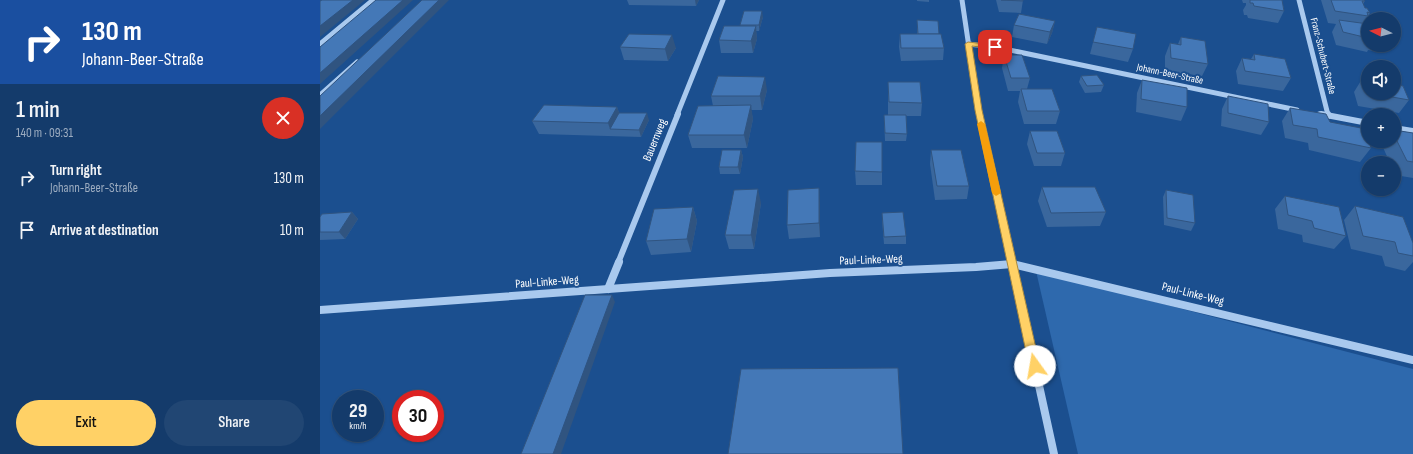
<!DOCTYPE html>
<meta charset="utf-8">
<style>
:root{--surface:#143b6b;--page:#214673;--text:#f1f3f6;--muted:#9dadc1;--line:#33557e;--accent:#ffd166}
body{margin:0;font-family:"Sofia Sans Condensed",sans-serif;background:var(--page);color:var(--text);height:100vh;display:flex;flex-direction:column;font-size:15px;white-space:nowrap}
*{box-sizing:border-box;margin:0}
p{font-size:13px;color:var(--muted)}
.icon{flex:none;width:22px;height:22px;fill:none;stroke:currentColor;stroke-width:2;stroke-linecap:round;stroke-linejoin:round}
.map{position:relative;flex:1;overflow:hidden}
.side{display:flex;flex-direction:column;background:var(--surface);width:320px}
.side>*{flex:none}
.banner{background:#1a4fa0;color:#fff;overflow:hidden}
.needle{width:26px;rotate:276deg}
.buttons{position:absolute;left:1041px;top:12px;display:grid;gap:8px}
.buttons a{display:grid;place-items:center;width:40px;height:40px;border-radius:50%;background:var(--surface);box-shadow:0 1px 3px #0004,0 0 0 1px var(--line);font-size:20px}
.speed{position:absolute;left:12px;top:390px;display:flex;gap:8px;font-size:20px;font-weight:700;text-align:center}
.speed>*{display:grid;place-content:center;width:52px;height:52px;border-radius:50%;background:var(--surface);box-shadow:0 1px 3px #0004,0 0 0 1px var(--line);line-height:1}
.speed small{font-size:10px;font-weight:400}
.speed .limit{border:6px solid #d22;background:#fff;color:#111}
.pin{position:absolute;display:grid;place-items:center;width:34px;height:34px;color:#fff;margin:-17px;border-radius:8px;box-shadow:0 2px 6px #0006}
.me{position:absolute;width:44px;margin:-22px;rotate:347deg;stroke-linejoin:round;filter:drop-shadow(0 0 3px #0008)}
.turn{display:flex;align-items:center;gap:14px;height:84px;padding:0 16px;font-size:18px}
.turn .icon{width:52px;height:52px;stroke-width:2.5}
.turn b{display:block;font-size:28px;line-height:34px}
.round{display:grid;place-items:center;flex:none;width:42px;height:42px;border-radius:21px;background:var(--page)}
.headline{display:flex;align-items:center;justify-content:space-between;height:68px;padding:0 16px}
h1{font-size:24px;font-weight:600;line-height:30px}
.primary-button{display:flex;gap:8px;margin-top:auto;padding:8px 16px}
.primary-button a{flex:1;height:46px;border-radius:24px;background:var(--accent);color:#111;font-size:16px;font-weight:600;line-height:46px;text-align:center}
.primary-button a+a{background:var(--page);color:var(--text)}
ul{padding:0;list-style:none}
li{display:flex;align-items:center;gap:12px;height:52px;padding:0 16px}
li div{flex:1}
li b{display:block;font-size:15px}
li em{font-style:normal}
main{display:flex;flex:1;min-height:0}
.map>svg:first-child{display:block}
.green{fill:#2e69ad}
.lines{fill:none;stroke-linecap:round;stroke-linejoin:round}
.minor-far2{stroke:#a9c9ee;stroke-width:5}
.minor-far1{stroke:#a9c9ee;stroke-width:6}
.minor{stroke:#a9c9ee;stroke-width:8}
.wall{fill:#3a679d}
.shaded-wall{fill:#305480}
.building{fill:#4478b7;stroke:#305480}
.route{fill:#ffd166;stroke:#a68842}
.slow{fill:#f59e0b}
.labels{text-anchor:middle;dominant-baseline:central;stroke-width:4;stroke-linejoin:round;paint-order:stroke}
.far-street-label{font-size:10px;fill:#fff;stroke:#1b4f8f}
.street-label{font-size:12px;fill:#fff;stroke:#1b4f8f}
</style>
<main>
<section class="side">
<div class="banner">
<div class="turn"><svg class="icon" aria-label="right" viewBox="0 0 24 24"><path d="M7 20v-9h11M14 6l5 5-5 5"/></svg><div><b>130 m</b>Johann-Beer-Straße</div></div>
</div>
<div class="headline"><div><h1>1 min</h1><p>140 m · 09:31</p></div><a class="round" style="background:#d93025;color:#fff"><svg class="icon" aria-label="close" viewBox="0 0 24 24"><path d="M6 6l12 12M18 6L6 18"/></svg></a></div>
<ul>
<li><svg class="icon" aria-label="right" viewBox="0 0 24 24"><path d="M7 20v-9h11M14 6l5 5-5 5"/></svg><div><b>Turn right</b><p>Johann-Beer-Straße</p></div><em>130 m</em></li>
<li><svg class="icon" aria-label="arrive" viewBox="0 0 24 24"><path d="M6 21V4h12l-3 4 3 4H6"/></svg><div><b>Arrive at destination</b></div><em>10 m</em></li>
</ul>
<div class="primary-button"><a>Exit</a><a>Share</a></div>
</section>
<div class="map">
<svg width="1093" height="454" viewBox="0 0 1093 454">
<rect width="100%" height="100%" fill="#1b4f8f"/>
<path class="green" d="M716 271 1093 369V454H758Z"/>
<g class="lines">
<g class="minor-far2">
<path d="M642 0 659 115"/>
<path d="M979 0 1008 115"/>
<path d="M0 44 53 0"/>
<path d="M648 44 675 47 977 110"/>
<path d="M0 95 37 62"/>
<path d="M999 114 1006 115"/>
<path d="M357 115 403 0"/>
</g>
<g class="minor-far1">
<path d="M659 114 692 263"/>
<path d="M1001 114 1048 123"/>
<path d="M1008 114V116"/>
<path d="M1074 128 1093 131"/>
<path d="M298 263 358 114"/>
</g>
<g class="minor">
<path d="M692 262 734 454"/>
<path d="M288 289 299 262"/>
<path d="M0 310 510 273 656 267 692 264 1093 360"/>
</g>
</g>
<g class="wall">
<path d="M307 0H379L376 6 309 5Z"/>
<path d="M597 0H609V2L597 1Z"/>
<path d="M676 0H703L701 13 679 12Z"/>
<path d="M922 0H962L964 11 958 23 928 18 927 15H924L923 10 926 5V3H923Z"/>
<path d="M1001 0H1044L1045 1 1043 4 1045 8 1050 13 1044 23 1048 24V45H1057L1053 51 1048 50 1047 52 1016 45 1012 32 1016 24 1008 23Z"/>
<path d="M443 17 439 31H436L437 39 433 53H401L399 40 421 26 420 25Z"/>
<path d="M597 20 619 34 624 48 623 60 581 61 579 47 580 34H597Z"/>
<path d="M735 21 732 33 727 44 692 37 694 25Z"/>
<path d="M777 27 813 49 808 62 770 54Z"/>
<path d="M861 37 888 64 882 76 845 71V56L850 43 858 44Z"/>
<path d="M300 47 356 48 348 61 304 60Z"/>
<path d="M934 54 971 78 963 91 918 84 916 71 922 58 931 59Z"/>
<path d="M684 55 710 78 707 89 740 111 736 124H704L698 102 700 91H688L682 68Z"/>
<path d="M761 76 784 85 781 92 765 93 759 82Z"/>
<path d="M1042 79 1048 80V93H1074L1089 100 1079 113 1038 106 1034 92Z"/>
<path d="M822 80 867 107 861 121 816 112 817 93Z"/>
<path d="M568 82 602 103 601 116H586L587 134 586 141H565L564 115H568Z"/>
<path d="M447 90 442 110H431L433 119 427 148H372L368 135 393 106 391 96Z"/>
<path d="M908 96 949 122 941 135 901 126 902 109Z"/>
<path d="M297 107 299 113 329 120 321 137 219 134 212 121Z"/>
<path d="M970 108 1010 122 1051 148 1040 162 989 150 988 143 965 138 962 121Z"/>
<path d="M1074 130 1093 133V178L1075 175 1074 172V163H1070L1061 143 1063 141H1074Z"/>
<path d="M710 131 745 153 741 166H714L707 144Z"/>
<path d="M421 150 423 157 420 174H400L399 167Z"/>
<path d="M611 150 649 186 647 199 615 200 610 164Z"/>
<path d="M535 171 562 172V185H536Z"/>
<path d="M722 187 786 212 780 226 727 227 718 201Z"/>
<path d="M846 190 875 223 871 231 844 225 843 197Z"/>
<path d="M965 196 1026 236 1014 249 983 242 982 235 958 229 955 209Z"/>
<path d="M500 202V237L469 239 467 225Z"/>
<path d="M441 203 434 249H409L405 235Z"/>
<path d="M1035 206 1093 243V262L1085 271 1065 266 1062 256 1031 249 1024 220Z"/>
<path d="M373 207 377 221 371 252 331 255 326 241Z"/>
<path d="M32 212 38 219 25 239 0 240V217Z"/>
<path d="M562 213 586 236V244H564L562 220Z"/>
</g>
<g class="shaded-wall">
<path d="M33 0H45L0 37V26Z"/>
<path d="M83 0H93L0 84V73Z"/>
<path d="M119 0H129L0 129V116Z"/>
<path d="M375 0H379L376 6Z"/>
<path d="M442 11 443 17 439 31V25Z"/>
<path d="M735 21 732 33 727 44 730 32Z"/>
<path d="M436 26 437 39 433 53 431 41Z"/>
<path d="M352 35 356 48 348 61 345 49Z"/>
<path d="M445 77 447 90 442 110 440 96Z"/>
<path d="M431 105 433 119 427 148 424 135Z"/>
<path d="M297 107 302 120 290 129 288 123Z"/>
<path d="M327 113 329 120 321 137 319 130Z"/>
<path d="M421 150 423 157 420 174 418 167Z"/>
<path d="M499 188 500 202V237L499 223Z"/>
<path d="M438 189 441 203 434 249 431 235Z"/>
<path d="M373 207 377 221 371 252 367 239Z"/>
<path d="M32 212 38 219 25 239 19 232Z"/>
<path d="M292 295 295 302 241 454H233Z"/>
</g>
<g class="building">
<path d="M2 0H33L0 26V1Z"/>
<path d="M56 0H83L0 73V47Z"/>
<path d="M102 0H119L0 116V96Z"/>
<path d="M681 0H703V1Z"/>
<path d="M930 0H962L964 11 934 6 933 3H930Z"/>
<path d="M1011 0H1044L1045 1H1042L1045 8H1047L1050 13 1047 12 1048 16 1015 11Z"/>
<path d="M424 11H442L439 25H420Z"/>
<path d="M699 14 735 21 730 32 694 25Z"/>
<path d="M597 20 618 21 619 34H598Z"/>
<path d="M1019 20 1048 24V38L1023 32Z"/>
<path d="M404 26H436L431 41 399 40Z"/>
<path d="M777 27 816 34 813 49 773 42Z"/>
<path d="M309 34 352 35 345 49 300 47Z"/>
<path d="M580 34H621L624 48H581Z"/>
<path d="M861 37 885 41 888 64 851 58 850 43 861 45Z"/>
<path d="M934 54 965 59 971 78 925 71 922 58 935 60Z"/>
<path d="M684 55H702L710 78H691Z"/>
<path d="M777 75 784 85 767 86 761 76Z"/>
<path d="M398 76 445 77 440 96H391Z"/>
<path d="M1042 79 1048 80V93L1047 92Z"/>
<path d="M822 80 867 88V107L821 99Z"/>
<path d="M568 82H600L602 103 569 102Z"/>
<path d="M1074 84 1083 86 1089 100 1050 93H1074Z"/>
<path d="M701 89H732L740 111H707Z"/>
<path d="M908 96 948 104 949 122 908 113Z"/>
<path d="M224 105 297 107 288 123 212 121Z"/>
<path d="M431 105 424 135H368L378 106Z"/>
<path d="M970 108 1006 114 1010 122 1046 129 1048 137V141H1049L1051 148 998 137 997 129 973 125Z"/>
<path d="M299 113H327L319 130 290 129Z"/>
<path d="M564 115H586L587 134 565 133Z"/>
<path d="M1074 130 1093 133V162L1087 161 1074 135Z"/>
<path d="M710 131H737L745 153H717Z"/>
<path d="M536 142H562V172L535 171Z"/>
<path d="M402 150H421L418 167H399Z"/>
<path d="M611 150H641L649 186H617Z"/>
<path d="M722 187H775L786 212 731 213Z"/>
<path d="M499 188V223L467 225 468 190Z"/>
<path d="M438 189 431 235H405L414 190Z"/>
<path d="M846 190 873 195 875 223 847 218Z"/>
<path d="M965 196 1019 207 1026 236 994 228 992 221 968 215Z"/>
<path d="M1035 206 1083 217 1093 243V256L1078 253 1075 242 1043 236Z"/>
<path d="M373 207 367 239 326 241 334 209Z"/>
<path d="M32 212 19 232H0V217L2 214Z"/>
<path d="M583 212 586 236 564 237 562 213Z"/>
<path d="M265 295H292L233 454H201Z"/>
<path d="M578 368 583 454H408L421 369Z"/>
</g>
<path class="route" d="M648 42 675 45 678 47 675 49 652 46 662 110 720 366 719 370 715 371 711 370 709 366 655 110 645 44Z"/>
<path class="slow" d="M661 121 665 124 681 193 676 196 672 193 657 124Z"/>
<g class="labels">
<g class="far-street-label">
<text transform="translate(1003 56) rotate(76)">Franz-Schubert-Straße</text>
<text transform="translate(850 74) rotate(12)">Johann-Beer-Straße</text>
</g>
<g class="street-label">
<text transform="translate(335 140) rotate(-68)">Bauernweg</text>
<text transform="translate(551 260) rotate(-2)">Paul-Linke-Weg</text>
<text transform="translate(227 282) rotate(-4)">Paul-Linke-Weg</text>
<text transform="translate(873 294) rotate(14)">Paul-Linke-Weg</text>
</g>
</g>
</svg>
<div class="buttons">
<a><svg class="needle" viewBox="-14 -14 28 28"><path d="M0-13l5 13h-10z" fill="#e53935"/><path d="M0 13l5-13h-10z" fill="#9dadc1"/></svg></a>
<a><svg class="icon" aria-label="sound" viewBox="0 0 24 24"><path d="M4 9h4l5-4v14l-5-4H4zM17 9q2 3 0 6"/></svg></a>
<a>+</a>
<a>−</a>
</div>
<div class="speed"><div>29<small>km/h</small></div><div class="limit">30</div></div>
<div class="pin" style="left:675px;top:47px;background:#d93025"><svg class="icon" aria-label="arrive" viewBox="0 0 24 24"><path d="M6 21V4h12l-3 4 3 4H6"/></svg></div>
<svg class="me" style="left:715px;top:366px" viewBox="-20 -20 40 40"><circle r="19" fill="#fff"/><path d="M0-13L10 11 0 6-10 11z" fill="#ffd166"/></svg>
</div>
</main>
